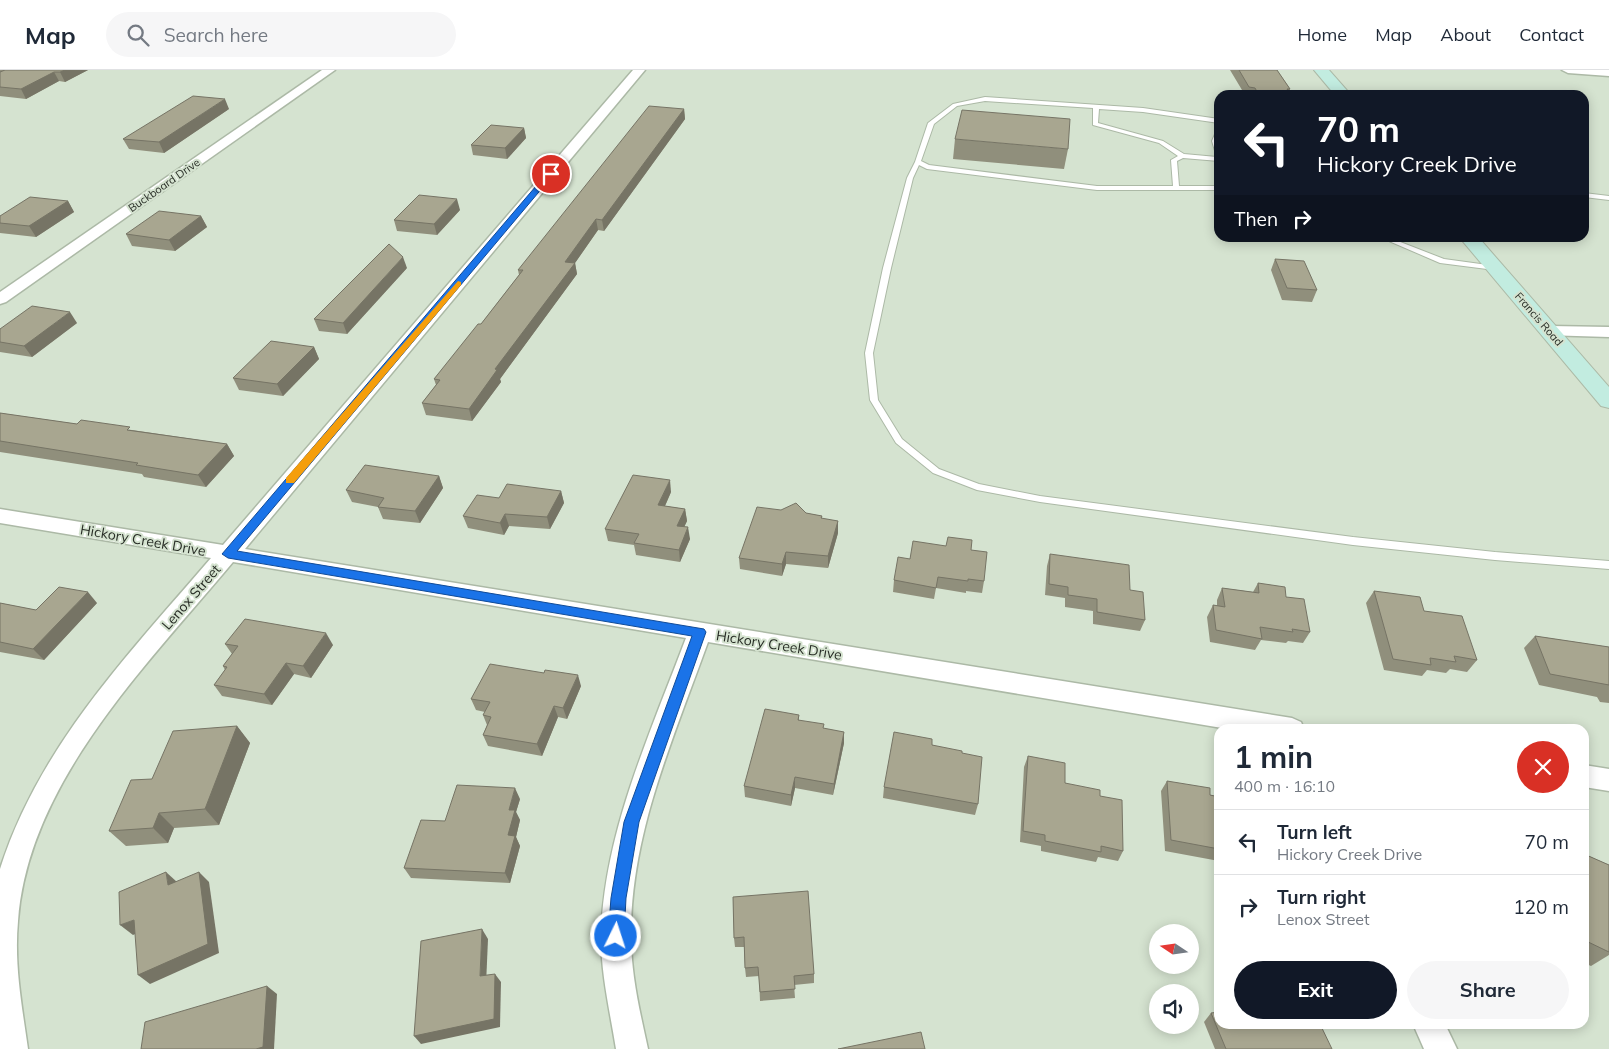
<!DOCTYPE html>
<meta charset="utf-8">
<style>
:root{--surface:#fff;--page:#f6f6f7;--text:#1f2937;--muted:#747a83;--line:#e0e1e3;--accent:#111827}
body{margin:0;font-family:Mulish,sans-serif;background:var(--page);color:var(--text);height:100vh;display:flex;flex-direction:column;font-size:19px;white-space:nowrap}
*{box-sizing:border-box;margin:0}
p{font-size:16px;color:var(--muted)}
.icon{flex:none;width:28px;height:28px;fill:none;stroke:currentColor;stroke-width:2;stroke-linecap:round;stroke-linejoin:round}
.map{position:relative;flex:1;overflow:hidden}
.side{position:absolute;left:1214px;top:654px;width:375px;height:305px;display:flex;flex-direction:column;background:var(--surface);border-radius:15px;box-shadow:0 2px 12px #0003}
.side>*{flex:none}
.hud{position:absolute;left:1214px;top:20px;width:375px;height:152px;border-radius:15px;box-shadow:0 2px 12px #0003;background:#111827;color:#fff;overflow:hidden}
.needle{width:32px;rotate:283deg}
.fabs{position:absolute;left:1149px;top:854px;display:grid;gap:10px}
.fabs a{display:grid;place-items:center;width:50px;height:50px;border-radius:50%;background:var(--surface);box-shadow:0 2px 12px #0003;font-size:25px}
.pin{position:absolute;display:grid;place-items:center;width:42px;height:42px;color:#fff;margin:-21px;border:2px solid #fff;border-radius:50%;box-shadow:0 1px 5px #0007}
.me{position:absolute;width:55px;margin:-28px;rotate:4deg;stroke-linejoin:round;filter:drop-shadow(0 0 4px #0008)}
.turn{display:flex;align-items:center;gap:18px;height:105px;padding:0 20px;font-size:22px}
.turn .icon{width:65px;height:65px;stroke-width:2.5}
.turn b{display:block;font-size:35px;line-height:42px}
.then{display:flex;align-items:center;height:48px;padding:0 20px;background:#0003;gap:10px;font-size:19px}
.round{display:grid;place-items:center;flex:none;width:52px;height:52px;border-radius:26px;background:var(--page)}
.head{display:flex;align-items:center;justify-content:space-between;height:85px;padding:0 20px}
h1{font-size:30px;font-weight:700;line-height:38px}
.action{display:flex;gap:10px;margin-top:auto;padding:10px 20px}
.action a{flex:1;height:58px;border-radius:30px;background:var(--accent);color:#fff;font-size:20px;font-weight:700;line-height:58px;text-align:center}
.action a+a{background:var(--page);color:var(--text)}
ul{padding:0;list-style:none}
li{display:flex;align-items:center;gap:15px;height:65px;padding:0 20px;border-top:1px solid var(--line)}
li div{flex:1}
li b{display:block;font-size:19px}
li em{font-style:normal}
header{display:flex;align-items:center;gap:30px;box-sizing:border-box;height:70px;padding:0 25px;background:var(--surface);border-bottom:1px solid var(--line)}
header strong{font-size:24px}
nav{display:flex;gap:28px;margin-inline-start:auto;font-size:18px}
.search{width:350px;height:45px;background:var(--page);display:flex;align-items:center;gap:12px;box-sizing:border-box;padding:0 18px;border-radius:28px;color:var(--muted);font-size:19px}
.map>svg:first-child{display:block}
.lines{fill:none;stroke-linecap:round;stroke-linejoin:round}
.lane-casing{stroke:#acb9a6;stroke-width:2}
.street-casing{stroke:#acb9a6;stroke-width:3}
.secondary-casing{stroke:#acb9a6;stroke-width:2}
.lane{fill:#fff;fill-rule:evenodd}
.street{fill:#fff;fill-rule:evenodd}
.secondary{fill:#c2ece0;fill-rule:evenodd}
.wall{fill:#908f7c}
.shaded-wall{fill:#767465}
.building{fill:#a8a690;stroke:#767465}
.route{fill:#1a73e8;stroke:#114b97}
.slow{fill:#f59e0b}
.labels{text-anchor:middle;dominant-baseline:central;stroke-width:4;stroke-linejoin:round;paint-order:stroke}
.far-street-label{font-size:11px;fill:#282d26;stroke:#d5e3d0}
.street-label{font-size:14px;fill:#282d26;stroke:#d5e3d0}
</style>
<header>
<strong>Map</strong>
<div class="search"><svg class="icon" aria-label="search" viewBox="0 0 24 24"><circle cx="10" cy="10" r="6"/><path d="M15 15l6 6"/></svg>Search here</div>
<nav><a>Home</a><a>Map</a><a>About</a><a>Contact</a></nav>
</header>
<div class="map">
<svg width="1609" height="979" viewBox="0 0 1609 979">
<rect width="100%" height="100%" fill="#d5e3d0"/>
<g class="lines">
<defs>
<g id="lane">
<path d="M985 27 1143 38 1219 49V53L1143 42 1099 39 1098 53 1163 71 1184 84 1217 87 1212 71 1216 62 1219 60V91L1183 88 1177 91 1179 116H1219V120H1097L927 99 919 95 913 108 891 198 873 283 878 330 902 369 939 399 979 414 1040 426 1353 467 1495 482 1609 491V499L1495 490 1353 475 1040 432 977 420 933 403 896 373 870 330 865 283 883 198 907 108 915 92 928 53 953 34ZM985 31 1093 38V55L1159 73 1178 86 1171 90 1173 116H1097L929 95 921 91 934 54 957 36Z"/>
<path d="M1584 123 1609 126V130L1584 127Z"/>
<path d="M1382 168H1390L1444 189 1495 196 1499 198 1495 200 1440 193Z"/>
</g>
<g id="street">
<path d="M322 0H335L6 232 0 234V222Z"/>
<path d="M633 0H645L245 479 1292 648 1301 652 1304 659H1228L708 572C674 667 630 764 631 867 631 905 640 942 648 979H616C610 942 601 904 601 866 604 762 650 664 686 568L233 492C148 594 28 712 18 851 14 895 22 936 28 979H0V799C39 676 129 584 211 488L0 453V439L223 475Z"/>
<path d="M1562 0H1609V6L1568 3Z"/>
<path d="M1550 256 1609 257V267L1544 265 1542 261 1544 257Z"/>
<path d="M1584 695 1609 699V721L1584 717Z"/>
<path d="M1413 954H1445L1457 979H1424Z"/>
</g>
<g id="secondary">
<path d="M1314 0H1329L1351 25H1335Z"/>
<path d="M1460 168H1479L1609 317V338L1601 336Z"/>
</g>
</defs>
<use href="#lane" class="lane-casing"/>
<use href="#street" class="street-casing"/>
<use href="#secondary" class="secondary-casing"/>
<use href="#lane" class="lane"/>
<use href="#street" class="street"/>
<use href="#secondary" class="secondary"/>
</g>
<g class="wall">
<path d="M0 0H88L65 12 59 11 26 29 0 26Z"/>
<path d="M1230 0H1277L1290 19 1289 21 1291 25H1245Z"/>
<path d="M229 39 164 83 129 79 123 69Z"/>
<path d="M684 39 685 49 604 161 598 160 575 193 577 204 500 309 501 312 472 351 426 345 422 333 436 315 434 309 481 254 519 205 518 200Z"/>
<path d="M524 58 526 68 507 89 473 85 471 75Z"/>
<path d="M955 69 1068 79 1064 99 953 89Z"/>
<path d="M68 131 74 142 36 167 0 163V146Z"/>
<path d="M460 140 437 165 397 161 394 150Z"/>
<path d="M201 146 207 157 175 181 132 176 126 164Z"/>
<path d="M1534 168H1570L1568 170 1536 169Z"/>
<path d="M1275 189 1317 220 1312 232 1282 230 1271 200Z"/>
<path d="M407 198 347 264 319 261 314 249Z"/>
<path d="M77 253 32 287 0 282V259Z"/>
<path d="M314 277 319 289 283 326 239 320 233 308Z"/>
<path d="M0 343 77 354 132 360 227 374 234 386 206 417 144 407 142 404 0 382Z"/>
<path d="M439 406 443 418 420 453 383 449 378 437 352 432 346 420Z"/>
<path d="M561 421 564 433 550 459 509 456 504 465 468 458 463 446 499 428Z"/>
<path d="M671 422 665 436 685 439 687 451 684 457 690 469 680 492 636 485 634 475 608 471 605 459Z"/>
<path d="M806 443 822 446V449L838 451V463L828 498 786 494 782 506 740 499 739 488Z"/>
<path d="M971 480 984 511 982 523 966 521V523L936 518 934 529 893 522 894 510 910 489Z"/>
<path d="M1050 484 1145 550 1140 561 1093 554V541L1065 537V528L1045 525 1047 496Z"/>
<path d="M1258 513 1286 527 1310 562 1303 573 1288 571 1286 573 1261 570 1255 580 1210 572 1207 547 1213 535 1217 536V530L1222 518 1253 522Z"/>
<path d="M1374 521 1424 541 1477 590 1467 602 1450 599 1446 603 1427 600 1422 606 1384 600 1366 533Z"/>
<path d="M0 533 36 540 97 533 44 590 0 582Z"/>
<path d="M1535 566 1609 577V633L1600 632 1597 627 1539 615 1524 578Z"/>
<path d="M225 574 333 575 311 608 294 604 272 635 222 626 214 615 225 600 223 596 232 584Z"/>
<path d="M581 616 567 649 558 647 542 686 488 676 483 665 487 655 483 645 485 642 476 640 471 629Z"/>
<path d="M799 645V650L824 659 844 662V673L833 725 795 718 791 736 745 727 744 716Z"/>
<path d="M237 656 250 673 219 755 174 758 168 773 126 776 109 761 152 709Z"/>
<path d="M932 675 962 683 978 734 975 745 883 728 884 717Z"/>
<path d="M1028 686 1065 713 1100 726 1123 781 1118 791 1098 787 1096 792 1041 781V776L1020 772 1024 697Z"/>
<path d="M1167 711 1210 725 1219 727V791L1165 781 1161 721Z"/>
<path d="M520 729 516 742 520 750 516 767 520 776 510 813 411 808 404 798 445 751Z"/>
<path d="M1584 784 1609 795V885L1591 896 1584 893Z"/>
<path d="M733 827 814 904V913L794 915 795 928 760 931 759 906 746 907 745 898 744 877H735L734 868Z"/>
<path d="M1211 943 1332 979H1215L1204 952Z"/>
</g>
<g class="shaded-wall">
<path d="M65 0H88L65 12 60 2Z"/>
<path d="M54 2 59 11 26 29 21 19Z"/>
<path d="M225 29 229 39 164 83 159 72Z"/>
<path d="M684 39 685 49 604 161 602 150Z"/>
<path d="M524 58 526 68 507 89 505 78Z"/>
<path d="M457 129 460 140 437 165 434 154Z"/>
<path d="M68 131 74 142 36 167 29 156Z"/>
<path d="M201 146 207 157 175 181 169 170Z"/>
<path d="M596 149 598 160 575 193 577 204 500 309 501 312 472 351 469 339 565 192Z"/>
<path d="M403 187 407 198 347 264 343 253Z"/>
<path d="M70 242 77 253 32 287 24 276Z"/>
<path d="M314 277 319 289 283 326 277 314Z"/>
<path d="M227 374 234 386 206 417 198 405Z"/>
<path d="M439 406 443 418 420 453 415 441Z"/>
<path d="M670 410 671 422 660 447 658 435Z"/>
<path d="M561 421 564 433 550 459 547 447Z"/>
<path d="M685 439 687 451 679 468 677 456Z"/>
<path d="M505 444 509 456 504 465 500 453Z"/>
<path d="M838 451V463L828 498V486Z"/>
<path d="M688 457 690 469 680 492 679 480Z"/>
<path d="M786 482V494L782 506V494Z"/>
<path d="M88 522 97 533 44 590 33 579Z"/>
<path d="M326 563 333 575 311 608 303 596Z"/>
<path d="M286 593 294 604 272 635 264 624Z"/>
<path d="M578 605 581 616 567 649 563 638Z"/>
<path d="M554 636 558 647 542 686 537 674Z"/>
<path d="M237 656 250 673 219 755 205 739Z"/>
<path d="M844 662V673L833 725 834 714Z"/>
<path d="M795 707V718L791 736V725Z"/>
<path d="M515 718 520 729 516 742 520 750 516 767 520 776 510 813 505 803 508 765 509 740Z"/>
<path d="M159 743 174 758 168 773 153 758Z"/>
<path d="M166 802 177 812 168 815Z"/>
<path d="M199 802 209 812 219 883 150 914 138 905Z"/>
<path d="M134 850 146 859 133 865 120 855Z"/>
<path d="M482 859 488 869 486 915 480 906Z"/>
<path d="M495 904 501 912 500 957 421 974 414 966Z"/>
<path d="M267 916 277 924 274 979H256Z"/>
</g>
<g class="building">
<path d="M5 0H65L60 2H54L21 19 0 17V2Z"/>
<path d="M1239 0H1277L1290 19H1287L1291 25H1259L1255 18 1249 17Z"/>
<path d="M193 26 225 29 159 72 123 69Z"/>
<path d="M649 36 684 39 602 150 596 149 565 192 575 193 495 299 497 300 469 339 422 333 440 310 434 309 478 254H481L523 200H518Z"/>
<path d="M962 40 1070 49 1068 79 955 69Z"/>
<path d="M491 55 524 58 505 78 471 75Z"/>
<path d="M419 125 457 129 434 154 394 150Z"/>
<path d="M30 127 68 131 29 156 0 153V146Z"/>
<path d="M159 141 201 146 169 170 126 164Z"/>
<path d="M389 174 403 187 343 253 314 249Z"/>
<path d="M1275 189 1304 191 1317 220 1287 218Z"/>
<path d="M32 236 70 242 24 276 0 272V259Z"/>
<path d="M271 271 314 277 277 314 233 308Z"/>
<path d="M0 343 77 354 81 350 130 357 127 360 227 374 198 405 136 395 138 393 0 371Z"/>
<path d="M365 395 439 406 415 441 378 437 384 428 346 420Z"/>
<path d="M633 405 670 410 658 435 685 439 677 456 688 457 679 480 634 473 639 464 605 459Z"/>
<path d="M507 414 561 421 547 447 505 444 500 453 463 446 477 425 499 428Z"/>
<path d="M796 433 806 443 822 446 821 448 838 451 828 486 786 482 782 494 739 488 757 437 781 440Z"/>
<path d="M948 467 972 470 971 480 987 482 984 511 968 509V511L938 507 936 518 894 510 898 487 910 489 913 471 946 476Z"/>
<path d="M1050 484 1129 495 1130 520 1143 522 1145 550 1097 542V529L1068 525V517L1049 514Z"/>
<path d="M1258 513 1285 517 1286 527 1304 529 1310 562 1292 559 1293 562 1260 557 1262 569 1216 560 1213 535 1225 537 1222 518 1259 523Z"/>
<path d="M59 517 88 522 33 579 0 572V533L36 540Z"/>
<path d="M1374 521 1420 527 1424 541 1462 546 1477 590 1454 586 1456 592 1430 588 1431 595 1393 589Z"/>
<path d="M245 549 326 563 303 596 286 593 264 624 214 615 227 597 223 596 238 576 225 574Z"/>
<path d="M1535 566 1609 577V615L1550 604Z"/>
<path d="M490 594 544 603 545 600 578 605 563 638 554 636 537 674 483 665 491 647 483 645 490 632 471 629Z"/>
<path d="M765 639 799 645 798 650 824 654 823 658 844 662 834 714 795 707 791 725 744 716Z"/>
<path d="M237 656 205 739 159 743 153 758 109 761 131 710 152 709 173 661Z"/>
<path d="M894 662 932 669V675L962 681V683L982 687 978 734 884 717Z"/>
<path d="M1028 686 1065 693V713L1100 720V726L1122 730 1123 781 1101 776V782L1045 771V765L1023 761Z"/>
<path d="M1167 711 1210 718V725L1219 727V779L1171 770Z"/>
<path d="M457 715 515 718 509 740H515L508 765 515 766 505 803 404 798 421 750 445 751Z"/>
<path d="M1584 784 1609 795V882L1584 870Z"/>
<path d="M166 802 168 815 199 802 208 874 138 905 134 850 120 855 119 822Z"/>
<path d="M808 821 814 904 794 906 795 919 760 922 758 897 745 898 744 867 734 868 733 827Z"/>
<path d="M482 859 480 906 495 904 494 949 414 966 421 871Z"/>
<path d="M267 916 263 977 256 979H141L145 952Z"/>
<path d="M1219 942V954H1320L1332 979H1226L1211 943Z"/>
<path d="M921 962 925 979H838Z"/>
</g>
<path class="route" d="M548 102 554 104 237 481 704 559 706 562 639 752 626 828 624 866 622 872 616 874 611 872 608 866 611 828 624 752 692 566 228 488 222 484Z"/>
<path class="slow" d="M458 211 461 212V215L294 413H286V408Z"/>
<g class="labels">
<g class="far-street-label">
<text transform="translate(164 115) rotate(-35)">Buckboard Drive</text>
<text transform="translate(1539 249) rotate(49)">Francis Road</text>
</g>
<g class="street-label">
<text transform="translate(143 470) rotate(10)">Hickory Creek Drive</text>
<text transform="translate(191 527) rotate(-49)">Lenox Street</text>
<text transform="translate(779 575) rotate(9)">Hickory Creek Drive</text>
</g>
</g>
</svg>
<div class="fabs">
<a><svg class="needle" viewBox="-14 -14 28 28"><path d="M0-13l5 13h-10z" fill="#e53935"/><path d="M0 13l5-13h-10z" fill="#747a83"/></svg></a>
<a><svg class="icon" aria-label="sound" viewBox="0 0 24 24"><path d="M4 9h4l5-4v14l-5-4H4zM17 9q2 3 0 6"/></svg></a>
</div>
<div class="pin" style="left:551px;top:104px;background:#d93025"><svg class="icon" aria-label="arrive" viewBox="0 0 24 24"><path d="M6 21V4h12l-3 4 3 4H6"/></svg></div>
<svg class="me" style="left:616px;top:866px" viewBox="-20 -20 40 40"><circle r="17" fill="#1a73e8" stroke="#fff" stroke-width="3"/><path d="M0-11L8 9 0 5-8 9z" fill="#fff"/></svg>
<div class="hud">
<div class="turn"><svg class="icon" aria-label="left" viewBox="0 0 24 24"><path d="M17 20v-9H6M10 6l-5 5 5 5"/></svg><div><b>70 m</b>Hickory Creek Drive</div></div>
<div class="then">Then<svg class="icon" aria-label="right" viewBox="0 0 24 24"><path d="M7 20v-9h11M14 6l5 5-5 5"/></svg></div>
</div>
<section class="side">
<div class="head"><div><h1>1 min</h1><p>400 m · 16:10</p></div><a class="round" style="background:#d93025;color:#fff"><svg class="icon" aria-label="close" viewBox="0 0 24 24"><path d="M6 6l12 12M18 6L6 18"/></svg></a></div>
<ul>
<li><svg class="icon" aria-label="left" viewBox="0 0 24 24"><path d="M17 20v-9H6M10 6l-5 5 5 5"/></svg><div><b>Turn left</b><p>Hickory Creek Drive</p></div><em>70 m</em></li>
<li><svg class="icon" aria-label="right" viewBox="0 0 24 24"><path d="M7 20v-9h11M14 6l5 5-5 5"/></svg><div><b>Turn right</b><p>Lenox Street</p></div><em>120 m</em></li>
</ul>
<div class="action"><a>Exit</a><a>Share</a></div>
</section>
</div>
